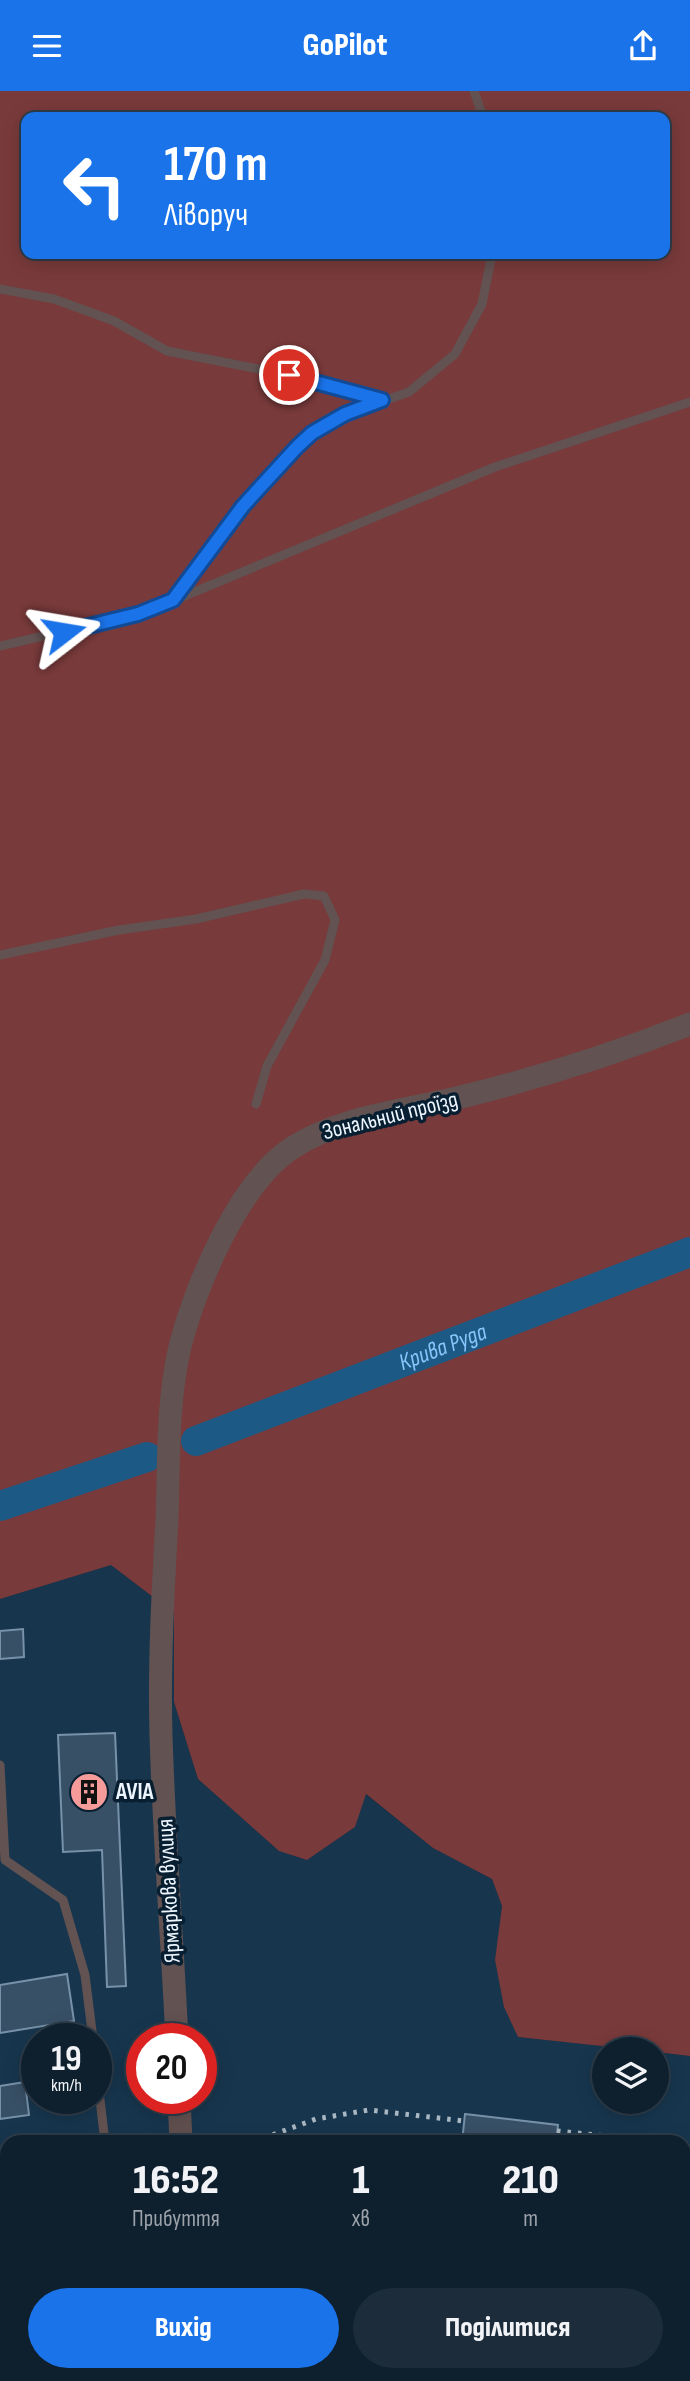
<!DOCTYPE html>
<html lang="uk">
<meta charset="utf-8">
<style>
:root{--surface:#0e1f2e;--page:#1c2c3a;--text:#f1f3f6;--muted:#9ba2aa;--line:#2e3d4a;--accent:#1a73e8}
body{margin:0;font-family:"Sofia Sans Condensed",sans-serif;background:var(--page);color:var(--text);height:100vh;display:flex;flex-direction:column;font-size:26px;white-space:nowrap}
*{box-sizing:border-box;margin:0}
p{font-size:23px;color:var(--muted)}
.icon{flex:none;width:38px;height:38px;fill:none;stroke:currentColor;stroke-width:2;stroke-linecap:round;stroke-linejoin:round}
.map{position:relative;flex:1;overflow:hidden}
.side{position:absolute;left:0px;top:2044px;width:691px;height:247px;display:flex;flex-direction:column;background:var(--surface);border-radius:21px 21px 0 0;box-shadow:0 4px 18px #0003,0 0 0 2px var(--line)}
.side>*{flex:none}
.guide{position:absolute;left:21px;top:21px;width:649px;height:147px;border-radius:14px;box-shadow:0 4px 18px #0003,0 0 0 2px var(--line);background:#1a73e8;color:#fff;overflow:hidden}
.fabs{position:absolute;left:592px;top:1946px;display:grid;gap:14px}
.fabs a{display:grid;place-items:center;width:77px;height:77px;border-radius:50%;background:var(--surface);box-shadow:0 4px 18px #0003,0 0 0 2px var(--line);font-size:35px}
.speed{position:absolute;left:21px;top:1932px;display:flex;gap:14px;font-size:35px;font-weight:700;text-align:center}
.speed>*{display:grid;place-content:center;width:91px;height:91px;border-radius:50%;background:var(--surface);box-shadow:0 4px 18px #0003,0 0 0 2px var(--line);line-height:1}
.speed small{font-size:18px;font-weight:400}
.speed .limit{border:10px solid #d22;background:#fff;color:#111}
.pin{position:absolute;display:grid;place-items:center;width:60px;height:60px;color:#fff;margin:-30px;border:4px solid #fff;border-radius:50%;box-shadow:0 2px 7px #0007}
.me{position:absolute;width:77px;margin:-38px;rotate:76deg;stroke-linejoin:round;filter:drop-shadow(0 0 5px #0008)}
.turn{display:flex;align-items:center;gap:24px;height:147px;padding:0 28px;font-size:32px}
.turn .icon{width:91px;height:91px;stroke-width:2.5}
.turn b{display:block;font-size:49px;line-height:60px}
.eta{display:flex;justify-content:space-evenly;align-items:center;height:119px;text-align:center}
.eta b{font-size:42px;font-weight:800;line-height:49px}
.cta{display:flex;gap:14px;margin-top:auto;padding:14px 28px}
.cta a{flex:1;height:80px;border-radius:42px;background:var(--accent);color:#fff;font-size:28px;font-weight:800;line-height:80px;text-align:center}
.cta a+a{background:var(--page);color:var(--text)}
header{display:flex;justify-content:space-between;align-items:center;height:91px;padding:0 28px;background:var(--accent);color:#fff;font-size:32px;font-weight:800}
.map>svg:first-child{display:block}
.built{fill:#17364e;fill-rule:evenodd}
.green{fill:#793a3b;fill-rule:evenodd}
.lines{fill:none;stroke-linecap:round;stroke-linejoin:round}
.river{stroke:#1d5985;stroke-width:30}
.building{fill:#385066;stroke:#7691a9;stroke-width:2}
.service{stroke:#625251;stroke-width:9}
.tertiary{stroke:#625251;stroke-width:23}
.rail{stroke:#a9b7c2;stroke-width:5;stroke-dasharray:3.5 7;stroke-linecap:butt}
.route-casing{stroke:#114b97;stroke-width:18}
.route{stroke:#1a73e8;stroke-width:12}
.labels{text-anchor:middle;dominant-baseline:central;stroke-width:7;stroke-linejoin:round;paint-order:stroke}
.street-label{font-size:23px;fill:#edf6fe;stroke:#081f32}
.poi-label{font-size:23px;font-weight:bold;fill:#edf6fe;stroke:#081f32;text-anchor:start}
.water-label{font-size:24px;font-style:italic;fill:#87c6fb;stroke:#081f32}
</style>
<header><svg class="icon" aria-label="menu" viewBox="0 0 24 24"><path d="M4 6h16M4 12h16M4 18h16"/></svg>GoPilot<svg class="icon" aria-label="share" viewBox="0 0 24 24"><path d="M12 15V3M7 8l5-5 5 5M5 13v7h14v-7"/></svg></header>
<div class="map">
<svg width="690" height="2290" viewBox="0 0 690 2290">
<rect width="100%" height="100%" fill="#12293d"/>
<path class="built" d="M111 1474 174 1522V1611L198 1688 279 1760 307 1769 355 1736 365 1703 433 1757 492 1788 502 1815 495 1870 518 1946 629 1958H604V2011H656V1961L690 1965V2290H0V1508ZM37 1948H96V2007H37ZM142 1948H201V2007H142ZM7 2051H684V2284H7Z"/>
<path class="green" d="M0 0H690V1965L656 1961V1958H629L518 1946 504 1916 495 1869 502 1815 492 1788 433 1757 366 1703 355 1736 307 1769 279 1760 198 1688 174 1611V1522L111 1474 0 1508ZM26 26H665V163H26Z"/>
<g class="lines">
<g class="river">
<path id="s1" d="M196 1350 690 1161"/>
<path d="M0 1415 147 1366"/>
</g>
</g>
<g class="building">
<path d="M23 1538 24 1566 0 1568V1540Z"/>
<path d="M115 1642 126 1895 107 1896 102 1759 63 1761 58 1644Z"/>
<path d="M67 1883 74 1930 0 1942V1894Z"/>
<path d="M25 1991 29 2024 0 2028V1995Z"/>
<path d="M465 2023 558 2034 556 2051H462Z"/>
</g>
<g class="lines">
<g class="service">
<path d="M474 0 483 26"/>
<path d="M0 198 54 208 114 230 167 260 289 284 382 309"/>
<path d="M175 509 495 376 690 311"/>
<path d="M0 555 138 523 173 509 243 415 312 342 345 323 409 301 455 263 482 213 492 163"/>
<path d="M0 864 119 839 196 828 304 803 324 805 335 829 325 869 267 975 256 1013"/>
<path d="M0 1674 5 1769 63 1809 85 1884 93 1948"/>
<path d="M96 1975 105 2051"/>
<path d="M149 2290V2284"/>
</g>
<g class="tertiary">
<path d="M177 1948C172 1847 164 1745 161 1644 159 1572 163 1500 167 1428 169 1373 167 1314 179 1260 193 1200 238 1092 292 1057 343 1024 407 1020 465 1005 542 986 617 962 690 933"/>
<path d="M179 2007 181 2051"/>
<path d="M0 2098H7"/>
</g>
<g class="rail">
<path d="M557 2040 667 2051"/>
<path d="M253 2051 316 2028 369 2019 464 2030"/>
<path d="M684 2053H690"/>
<path d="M0 2074H7"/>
<path d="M684 2144H690"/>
</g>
</g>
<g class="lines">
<defs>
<path id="route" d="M64 541 138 523 173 509 243 415 297 356 312 342 345 323 382 309 289 284"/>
</defs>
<use href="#route" class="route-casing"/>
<use href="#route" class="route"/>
</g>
<defs>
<symbol id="building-disc" viewBox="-11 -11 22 22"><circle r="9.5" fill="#f59b9a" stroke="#081f32"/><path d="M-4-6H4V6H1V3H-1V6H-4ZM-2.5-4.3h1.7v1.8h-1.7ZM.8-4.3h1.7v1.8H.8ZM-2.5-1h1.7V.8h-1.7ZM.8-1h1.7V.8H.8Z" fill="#111"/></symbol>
</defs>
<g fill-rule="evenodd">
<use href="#building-disc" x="67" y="1679" width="44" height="44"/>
</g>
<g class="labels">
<g class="street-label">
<text transform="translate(390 1025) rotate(-14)">Зональний проїзд</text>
<text transform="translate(169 1800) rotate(-93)">Ярмаркова вулиця</text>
</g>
<g class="poi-label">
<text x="116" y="1701">AVIA</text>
</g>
<g class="water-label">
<text stroke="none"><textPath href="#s1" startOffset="264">Крива Руда</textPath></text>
</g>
</g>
</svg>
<div class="fabs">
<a><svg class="icon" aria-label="layers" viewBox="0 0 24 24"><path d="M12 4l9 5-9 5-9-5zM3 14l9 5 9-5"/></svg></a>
</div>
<div class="speed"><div>19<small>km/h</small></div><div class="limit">20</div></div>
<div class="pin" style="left:289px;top:284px;background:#d93025"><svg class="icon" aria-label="arrive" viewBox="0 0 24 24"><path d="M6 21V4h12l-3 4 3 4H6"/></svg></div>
<svg class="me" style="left:64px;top:541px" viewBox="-20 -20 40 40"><path d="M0-17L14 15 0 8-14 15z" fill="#1a73e8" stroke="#fff" stroke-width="4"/></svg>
<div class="guide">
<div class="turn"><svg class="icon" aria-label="left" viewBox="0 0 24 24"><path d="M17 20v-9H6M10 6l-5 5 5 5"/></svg><div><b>170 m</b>Ліворуч</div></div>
</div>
<section class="side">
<div class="eta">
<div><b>16:52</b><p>Прибуття</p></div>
<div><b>1</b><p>хв</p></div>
<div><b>210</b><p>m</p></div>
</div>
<div class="cta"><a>Вихід</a><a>Поділитися</a></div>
</section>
</div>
